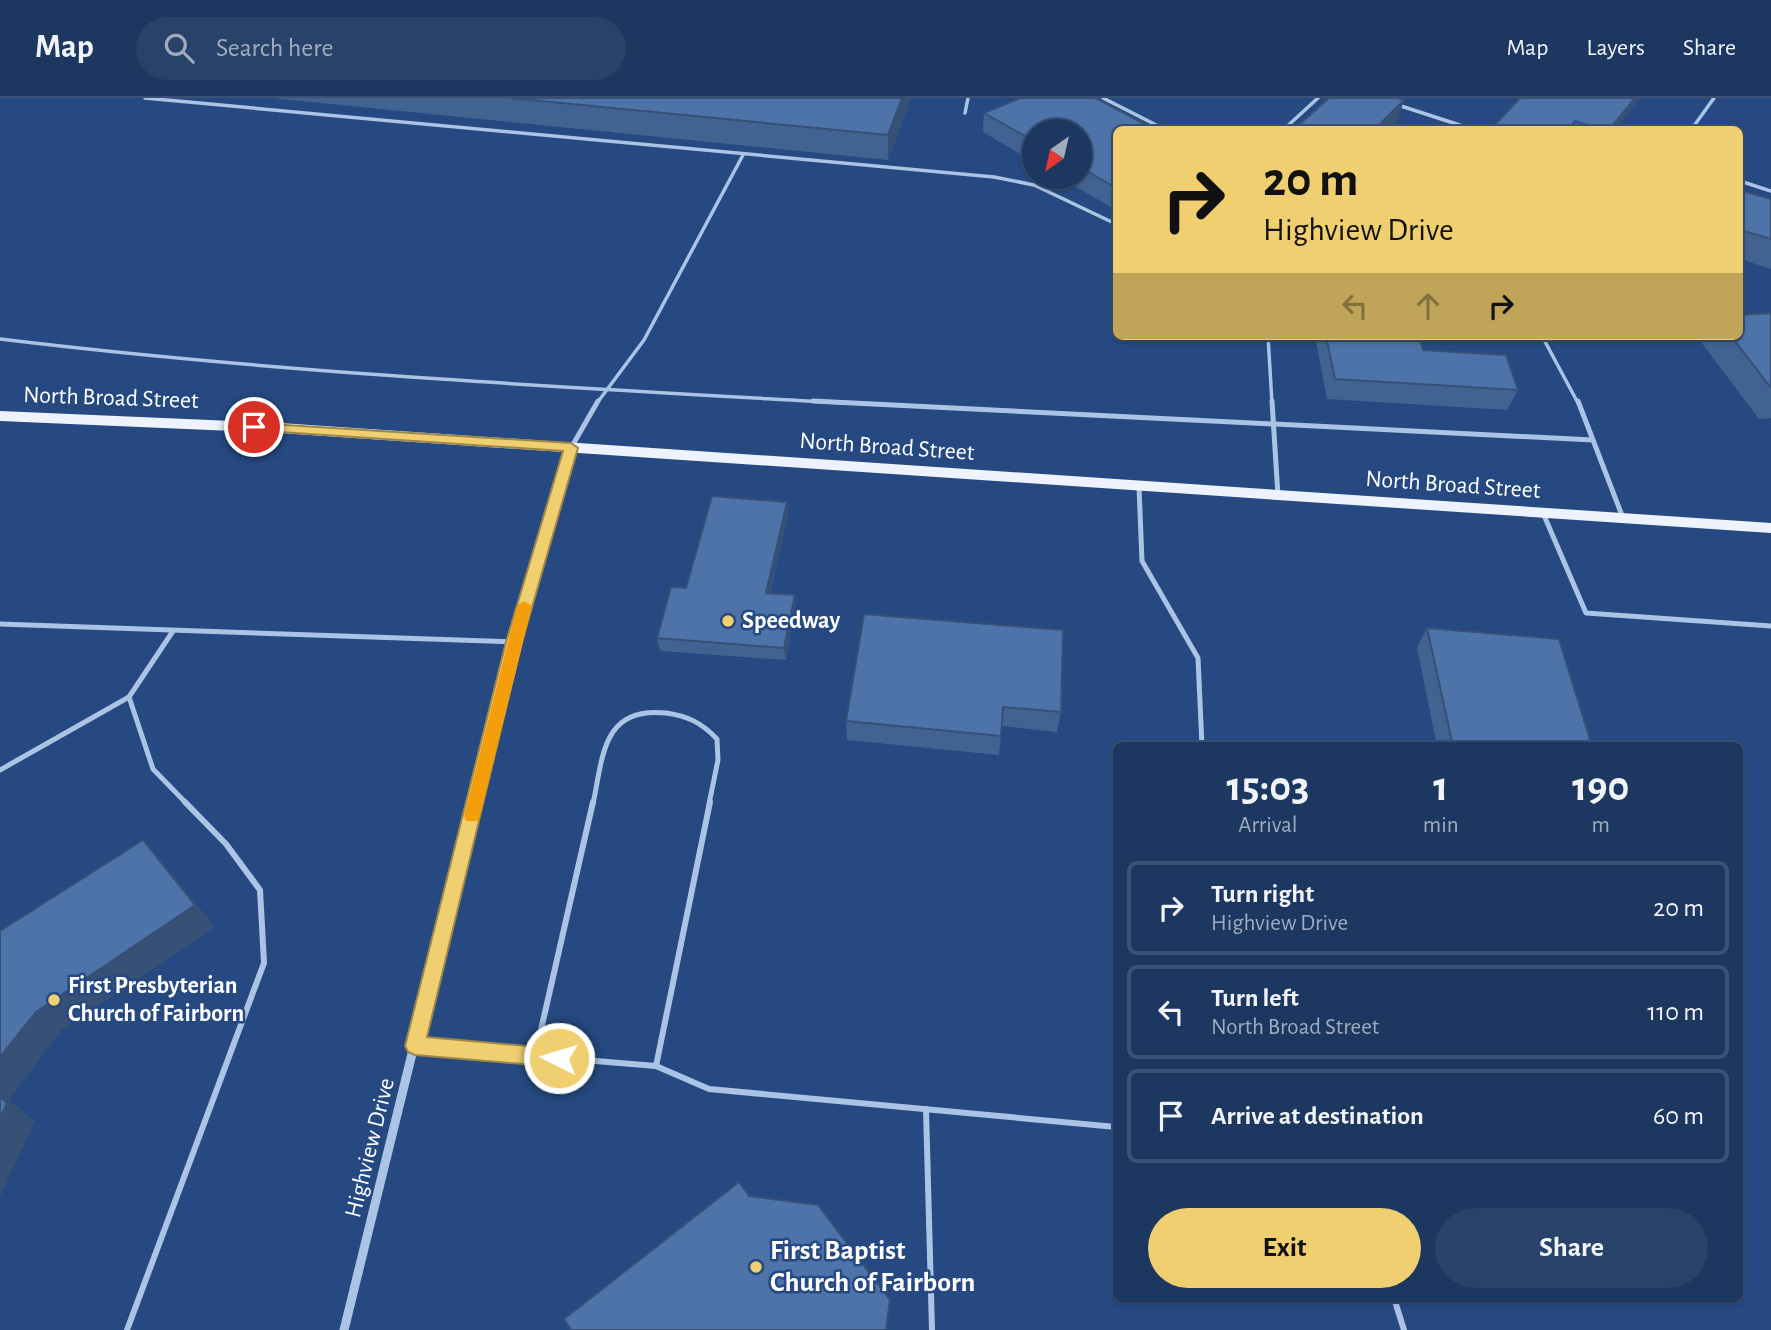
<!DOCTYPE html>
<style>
:root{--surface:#1c3760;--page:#294269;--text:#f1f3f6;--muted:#a0acbd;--line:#3a5175;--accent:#f0cf70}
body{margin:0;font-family:"Alegreya Sans",sans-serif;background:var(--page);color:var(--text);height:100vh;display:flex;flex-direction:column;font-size:26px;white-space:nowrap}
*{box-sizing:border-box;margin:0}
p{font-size:23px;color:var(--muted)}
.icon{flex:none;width:38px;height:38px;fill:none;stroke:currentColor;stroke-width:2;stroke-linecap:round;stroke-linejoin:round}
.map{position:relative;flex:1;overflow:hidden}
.details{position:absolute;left:1113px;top:644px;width:630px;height:560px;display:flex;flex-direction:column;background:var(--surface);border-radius:10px;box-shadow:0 2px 5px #0004,0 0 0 2px var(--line)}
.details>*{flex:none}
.guide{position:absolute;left:1113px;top:28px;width:630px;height:214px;border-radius:10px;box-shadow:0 2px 5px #0004,0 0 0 2px var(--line);background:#f0cf70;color:#111;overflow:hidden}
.needle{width:46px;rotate:214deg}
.controls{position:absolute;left:1022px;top:21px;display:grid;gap:14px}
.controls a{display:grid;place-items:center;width:70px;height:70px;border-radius:50%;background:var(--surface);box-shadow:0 2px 5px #0004,0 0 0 2px var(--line);font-size:35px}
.pin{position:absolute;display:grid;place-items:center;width:60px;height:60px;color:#fff;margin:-30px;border:4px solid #fff;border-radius:50%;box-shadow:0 2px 7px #0007}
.me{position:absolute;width:77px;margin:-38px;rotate:275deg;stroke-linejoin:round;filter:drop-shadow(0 0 5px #0008)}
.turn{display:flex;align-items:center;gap:24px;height:147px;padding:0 35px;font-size:32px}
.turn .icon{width:91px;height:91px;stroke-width:2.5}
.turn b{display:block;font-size:49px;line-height:60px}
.lanes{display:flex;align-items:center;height:66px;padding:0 35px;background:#0003;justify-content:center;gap:35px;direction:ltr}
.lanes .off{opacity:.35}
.eta{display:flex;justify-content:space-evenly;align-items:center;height:119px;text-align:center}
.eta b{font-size:42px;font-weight:700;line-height:49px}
.primary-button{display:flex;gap:14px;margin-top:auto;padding:14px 35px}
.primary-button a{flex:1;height:80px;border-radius:42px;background:var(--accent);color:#111;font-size:28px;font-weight:700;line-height:80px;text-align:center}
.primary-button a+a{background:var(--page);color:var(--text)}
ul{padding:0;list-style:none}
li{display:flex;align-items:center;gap:21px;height:94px;margin:0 14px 10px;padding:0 21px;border:4px solid var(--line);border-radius:10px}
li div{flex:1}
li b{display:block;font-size:26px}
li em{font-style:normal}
header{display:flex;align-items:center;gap:42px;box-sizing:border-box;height:98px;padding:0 35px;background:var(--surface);border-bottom:2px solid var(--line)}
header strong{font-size:33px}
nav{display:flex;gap:38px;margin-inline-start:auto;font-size:24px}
.search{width:490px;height:63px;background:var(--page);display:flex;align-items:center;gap:18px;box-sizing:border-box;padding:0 24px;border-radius:38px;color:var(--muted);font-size:26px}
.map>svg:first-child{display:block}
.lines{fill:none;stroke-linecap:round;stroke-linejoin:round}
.lane-far2{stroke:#abc4e6;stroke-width:3.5}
.lane-far1{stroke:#abc4e6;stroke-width:5}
.lane{stroke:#abc4e6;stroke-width:6}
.street-far1{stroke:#abc4e6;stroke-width:6}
.street{stroke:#abc4e6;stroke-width:9}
.primary{fill:#edf2fd;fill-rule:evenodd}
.wall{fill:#426391}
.shaded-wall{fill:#365076}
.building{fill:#4d73a9;stroke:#365076;stroke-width:2}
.route{fill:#f0cf70;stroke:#9c8749;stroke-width:2}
.slow{fill:#f59e0b}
.poi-dot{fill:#f0cf70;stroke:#254980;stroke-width:2.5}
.labels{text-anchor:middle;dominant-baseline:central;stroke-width:5;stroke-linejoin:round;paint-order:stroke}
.street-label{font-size:24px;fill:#fff;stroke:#254980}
.poi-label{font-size:24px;font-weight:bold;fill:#fff;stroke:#254980;text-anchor:start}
.near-poi-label{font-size:28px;font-weight:bold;fill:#fff;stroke:#254980;text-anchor:start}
</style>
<header>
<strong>Map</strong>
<div class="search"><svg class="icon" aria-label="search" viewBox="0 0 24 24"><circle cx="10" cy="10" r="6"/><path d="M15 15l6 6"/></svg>Search here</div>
<nav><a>Map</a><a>Layers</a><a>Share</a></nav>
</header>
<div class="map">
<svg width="1771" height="1232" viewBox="0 0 1771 1232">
<rect width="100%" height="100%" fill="#254980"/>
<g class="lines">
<g class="lane-far2">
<path d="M145 0 994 79 1034 87 1116 126"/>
<path d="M1103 0 1166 32"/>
<path d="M1398 7 1475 32"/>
<path d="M965 15 968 0"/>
<path d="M1283 32 1318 0"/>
<path d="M1691 32 1714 0"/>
<path d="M1740 83 1771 93"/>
<path d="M1268 238 1272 305"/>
<path d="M1542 238 1578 305"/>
<path d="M0 241C280 275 562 289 844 305"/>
<path d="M597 305 644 242 743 57"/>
</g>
<g class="lane-far1">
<path d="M813 303 1593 342"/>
<path d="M1272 303 1278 398"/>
<path d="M1578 303 1623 420"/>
<path d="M571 350 598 303"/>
<path d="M1139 389 1142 463 1198 560 1202 648"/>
<path d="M1543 415 1586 515 1771 528"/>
<path d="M0 526 514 544"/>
<path d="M129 599 153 671 187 706"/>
<path d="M0 672 129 599 173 533"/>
<path d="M593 706C603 659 602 608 666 615 688 618 702 625 717 641L718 662 709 706"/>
</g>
<g class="lane">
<path d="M415 948 535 958"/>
<path d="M535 958 656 968 710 704"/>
<path d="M535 958 593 704"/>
<path d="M656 968 709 991 1116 1029"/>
<path d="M926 1011 932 1232"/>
<path d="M1394 1200 1404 1232"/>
<path d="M127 1232 264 865 260 792 226 746 185 704"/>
</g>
<path class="street-far1" d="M474 706 514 544 571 350"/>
<path class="street" d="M344 1232 474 704"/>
<path class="primary" d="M0 313 280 325 1771 425V435L280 335 0 323Z"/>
</g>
<g class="wall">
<path d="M272 0H911L888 62Z"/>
<path d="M1640 0 1615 32H1490Z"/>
<path d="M984 15 1116 32V112L1059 79H1080V33H1034V64L983 34Z"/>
<path d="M1740 92 1771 101V171L1740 161Z"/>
<path d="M1771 215V320L1759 321 1701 244 1704 238H1740Z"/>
<path d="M1315 238H1419L1423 252 1518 292 1507 312 1327 301Z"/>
<path d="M787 404 788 417 770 496 796 510 786 562 660 553 657 540Z"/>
<path d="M864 516 1061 614 1057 634 1002 628 999 657 847 642 846 623Z"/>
<path d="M1427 530 1592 648H1437L1417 550Z"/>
</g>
<g class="shaded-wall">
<path d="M902 0H911L888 62V37Z"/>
<path d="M1635 0H1640L1615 32H1609Z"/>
<path d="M1404 2 1398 21 1388 32H1374Z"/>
<path d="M787 404 788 417 767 508 766 495Z"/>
<path d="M795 497 796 510 786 562 784 550Z"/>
<path d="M143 742 163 764 215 829 61 933 9 1002 35 1023 0 1099V959L36 914Z"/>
</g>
<g class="building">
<path d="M510 0H902L888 37Z"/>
<path d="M1020 0H1096L1156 32H1116V90L1080 69V33H1034V43L984 15Z"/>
<path d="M1329 0H1398L1404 2 1374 32H1293Z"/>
<path d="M1520 0H1635L1609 32H1603L1575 23 1568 32H1490Z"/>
<path d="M1740 92 1771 101V141L1740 132Z"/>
<path d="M1771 215V290L1731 238H1740V217Z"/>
<path d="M1326 238H1419L1423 252 1506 257 1518 292 1335 281Z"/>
<path d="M712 398 787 404 766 495 795 497 784 550 657 540 671 489 686 490Z"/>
<path d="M864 516 1063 532 1061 614 1003 609 1001 638 846 623Z"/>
<path d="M1427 530 1559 541 1592 648H1453Z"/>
<path d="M143 742 195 807 36 914 0 959V833Z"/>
<path d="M0 999 7 1005 0 1021Z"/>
<path d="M739 1084 749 1098 818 1107 890 1202 886 1232H571L564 1221Z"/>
</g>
<path class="route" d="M254 325 571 345 578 350 522 544 427 939 559 951 566 953 569 960 566 966 559 969 415 957 408 954 405 948 506 544 563 353 249 332V326Z"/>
<path class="slow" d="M524 503 532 508 480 718 478 723H466L464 718 517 508Z"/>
<g class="poi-dot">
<circle cx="728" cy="523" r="7"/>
<circle cx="54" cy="902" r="7"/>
<circle cx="756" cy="1169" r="7"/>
</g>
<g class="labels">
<g class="street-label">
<text transform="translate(111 300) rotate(2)">North Broad Street</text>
<text transform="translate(887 349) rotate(4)">North Broad Street</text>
<text transform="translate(1453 387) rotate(4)">North Broad Street</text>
<text transform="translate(370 1050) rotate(-76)">Highview Drive</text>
</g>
<g class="poi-label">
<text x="742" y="523">Speedway</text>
<text x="68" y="888">First Presbyterian<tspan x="68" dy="28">Church of Fairborn</tspan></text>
</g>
<g class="near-poi-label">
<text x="770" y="1153">First Baptist<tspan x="770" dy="32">Church of Fairborn</tspan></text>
</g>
</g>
</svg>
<div class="controls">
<a><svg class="needle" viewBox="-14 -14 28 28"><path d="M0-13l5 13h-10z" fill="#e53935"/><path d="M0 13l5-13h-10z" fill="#a0acbd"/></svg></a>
</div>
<div class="pin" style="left:254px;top:329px;background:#d93025"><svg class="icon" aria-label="arrive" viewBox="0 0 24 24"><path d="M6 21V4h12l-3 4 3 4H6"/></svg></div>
<svg class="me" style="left:559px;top:960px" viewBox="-20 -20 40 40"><circle r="17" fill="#f0cf70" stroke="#fff" stroke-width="3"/><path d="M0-11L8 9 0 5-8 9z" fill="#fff"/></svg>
<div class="guide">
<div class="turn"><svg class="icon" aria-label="right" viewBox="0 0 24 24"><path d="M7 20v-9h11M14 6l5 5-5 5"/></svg><div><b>20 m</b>Highview Drive</div></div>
<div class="lanes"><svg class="icon off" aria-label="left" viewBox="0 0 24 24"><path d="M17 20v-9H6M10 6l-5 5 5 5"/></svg><svg class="icon off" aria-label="ahead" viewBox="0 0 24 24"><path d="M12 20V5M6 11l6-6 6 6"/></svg><svg class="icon" aria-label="right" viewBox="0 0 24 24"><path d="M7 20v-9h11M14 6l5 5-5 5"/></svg></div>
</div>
<section class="details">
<div class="eta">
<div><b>15:03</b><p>Arrival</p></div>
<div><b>1</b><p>min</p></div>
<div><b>190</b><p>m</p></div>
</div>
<ul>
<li><svg class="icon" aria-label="right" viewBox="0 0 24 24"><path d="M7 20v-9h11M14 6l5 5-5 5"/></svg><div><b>Turn right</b><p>Highview Drive</p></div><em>20 m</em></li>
<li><svg class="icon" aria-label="left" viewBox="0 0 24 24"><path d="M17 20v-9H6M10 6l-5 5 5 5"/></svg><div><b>Turn left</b><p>North Broad Street</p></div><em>110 m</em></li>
<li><svg class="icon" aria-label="arrive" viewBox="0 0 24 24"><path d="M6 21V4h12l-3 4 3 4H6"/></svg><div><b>Arrive at destination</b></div><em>60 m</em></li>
</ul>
<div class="primary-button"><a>Exit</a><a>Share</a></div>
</section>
</div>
